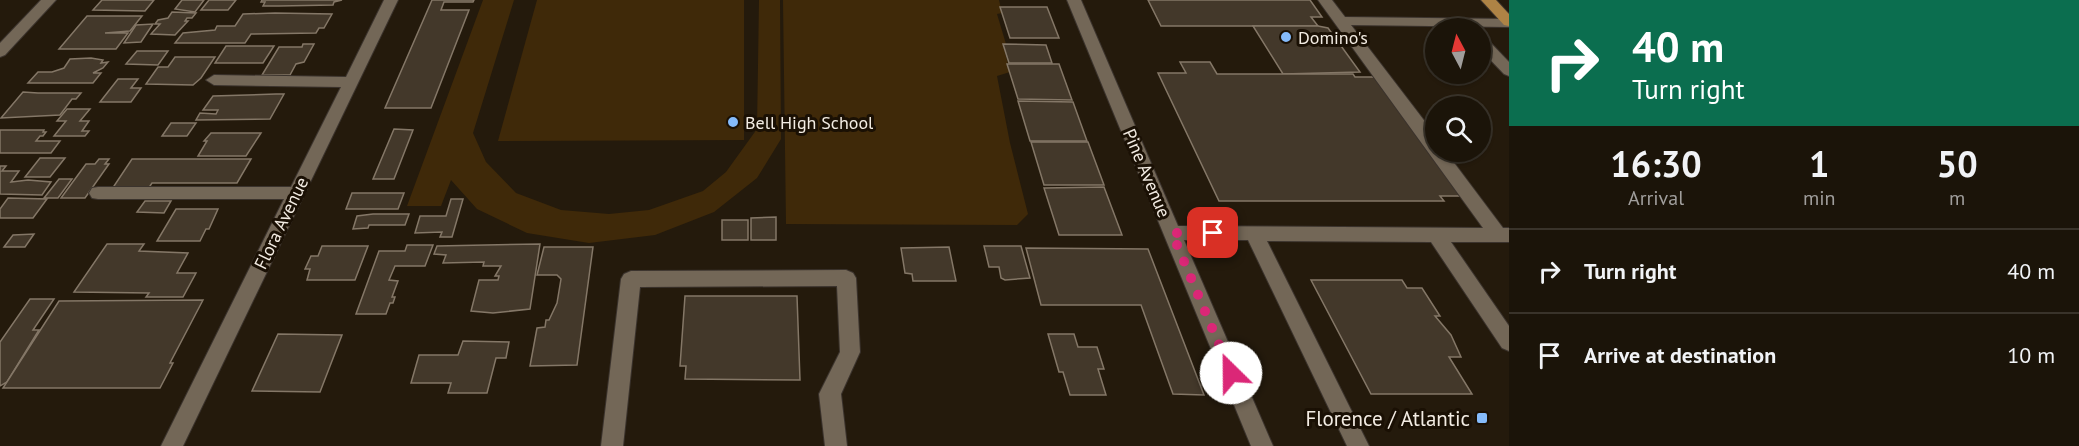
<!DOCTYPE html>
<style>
:root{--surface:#1b1409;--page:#241d12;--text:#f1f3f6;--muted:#a09e9c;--line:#39332a}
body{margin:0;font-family:"PT Sans",sans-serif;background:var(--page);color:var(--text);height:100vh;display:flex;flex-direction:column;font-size:22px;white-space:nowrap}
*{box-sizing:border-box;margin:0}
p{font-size:20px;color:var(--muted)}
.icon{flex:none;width:33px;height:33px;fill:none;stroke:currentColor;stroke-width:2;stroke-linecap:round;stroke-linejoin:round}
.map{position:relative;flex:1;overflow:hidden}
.side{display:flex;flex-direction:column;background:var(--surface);width:570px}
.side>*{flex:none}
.hud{background:#0b6e4f;color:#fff;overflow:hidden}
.needle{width:39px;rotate:353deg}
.buttons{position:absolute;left:1425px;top:18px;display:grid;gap:12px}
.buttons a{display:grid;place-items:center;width:66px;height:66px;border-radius:50%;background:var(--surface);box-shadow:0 2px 4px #0004,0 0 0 2px var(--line);font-size:30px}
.pin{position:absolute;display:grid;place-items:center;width:51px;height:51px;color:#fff;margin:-26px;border-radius:12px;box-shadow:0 3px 9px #0006}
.me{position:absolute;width:66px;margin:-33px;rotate:337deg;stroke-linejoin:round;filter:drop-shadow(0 0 4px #0008)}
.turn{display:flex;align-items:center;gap:21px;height:126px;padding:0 24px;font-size:27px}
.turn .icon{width:78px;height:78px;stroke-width:2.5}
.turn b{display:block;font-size:42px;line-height:51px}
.eta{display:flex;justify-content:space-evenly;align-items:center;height:102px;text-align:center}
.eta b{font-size:36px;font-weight:700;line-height:42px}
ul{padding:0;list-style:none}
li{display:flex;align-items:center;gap:18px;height:84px;padding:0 24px;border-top:2px solid var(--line)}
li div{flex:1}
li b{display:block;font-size:22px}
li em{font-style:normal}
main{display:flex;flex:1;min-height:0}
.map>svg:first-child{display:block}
.green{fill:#3f2909}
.building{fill:#43382a;stroke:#847767;stroke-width:1.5}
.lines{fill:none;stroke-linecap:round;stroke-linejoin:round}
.minor-casing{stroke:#3b332d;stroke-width:2}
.major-casing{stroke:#3b332d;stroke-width:2}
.minor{fill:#736757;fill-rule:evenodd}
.major{fill:#ae8345;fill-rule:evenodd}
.route{stroke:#db2777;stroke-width:10;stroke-dasharray:0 18}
.poi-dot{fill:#85bbfb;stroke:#1a1004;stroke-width:2}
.labels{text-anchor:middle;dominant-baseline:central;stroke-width:6;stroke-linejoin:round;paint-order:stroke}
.poi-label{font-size:18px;fill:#f3ece3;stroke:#1a1004;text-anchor:start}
.street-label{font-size:18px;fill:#f3ece3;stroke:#1a1004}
.near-poi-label{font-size:21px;fill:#f3ece3;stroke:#1a1004;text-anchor:end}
</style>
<main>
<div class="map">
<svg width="1509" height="446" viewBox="0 0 1509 446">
<rect width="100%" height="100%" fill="#241a0c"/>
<g class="green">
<path d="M483 0H514L473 133 486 162 516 193 561 210 609 214 649 210 703 191 726 172 757 129 759 0H780L781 139 757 178 714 212 655 235 589 243 527 233 477 209 451 180 441 206H407Z"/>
<path d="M537 0H744V140L498 141Z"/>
<path d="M783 0H999L1002 13 997 14 1006 44 1003 45 1010 72 997 76 1010 143 1028 214 1017 225 786 224Z"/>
</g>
<g class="building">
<path d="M102 0H154L145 11 93 10Z"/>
<path d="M182 0H204L195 12 175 9Z"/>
<path d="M209 0H236L228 10H201Z"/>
<path d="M262 0H342L334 2 333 5 279 6H263L265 2H261Z"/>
<path d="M432 0H474L473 2H444L441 10H469L431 108H385Z"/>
<path d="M1148 0H1310L1322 17H1311L1318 26H1161Z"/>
<path d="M1000 7H1047L1059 38H1010Z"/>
<path d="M172 12 196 13 192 18H187L185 21H188L175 35 151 34 160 24H155L158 20 168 18Z"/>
<path d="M243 14 275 13 332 14 324 28H319L316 33 251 34 245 43H175L183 33 215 30 217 26H235Z"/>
<path d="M87 16H142L130 31 105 33H128L116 49H59Z"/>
<path d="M153 24 141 42 124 43 136 25Z"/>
<path d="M1253 26H1318L1328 28 1360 72 1283 74Z"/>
<path d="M303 44H314L304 62 296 64 290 75H262L279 47H302Z"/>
<path d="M1003 44 1046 45 1052 63H1009Z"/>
<path d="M226 46H274L263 63H215Z"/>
<path d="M137 51H168L158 65 126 64Z"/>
<path d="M175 57H215L201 78 193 85 146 84 158 67H168Z"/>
<path d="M91 58 103 60 101 63 108 62 103 68 93 73H101L93 83H28L38 72H52L64 68 70 59Z"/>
<path d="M1180 62H1210L1217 74H1353L1355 77H1375L1464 196H1440L1444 201H1219L1158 73H1186Z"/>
<path d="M1007 64H1059L1072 100 1018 99Z"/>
<path d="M118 79H138L131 88H141L131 102H100Z"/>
<path d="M23 92 38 93H81L76 99H72L60 115 1 118Z"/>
<path d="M276 94H284L270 119 196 120 200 113 216 114 218 110H203L213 96Z"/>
<path d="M1018 101 1073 102 1087 141H1030Z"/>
<path d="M67 109H90L80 121H89L82 131H89L85 136H54L66 121H57Z"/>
<path d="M171 123H196L187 136H162Z"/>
<path d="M394 129 413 130 394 179H373Z"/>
<path d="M0 130H44L43 132H46L43 136H40L36 141H60L51 153H0Z"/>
<path d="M211 133H261L246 156H198L207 141H204Z"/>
<path d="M1031 142H1088L1104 185H1044Z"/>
<path d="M40 158H65L50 177H25Z"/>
<path d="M99 159H109L105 164H109L85 198H61L86 164H95Z"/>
<path d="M132 159H251L237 183H152L148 189H112Z"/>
<path d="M0 166H6L2 171H19L11 182 28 180 51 182 42 195 0 194Z"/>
<path d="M59 179H72L58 198H44Z"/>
<path d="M1104 187 1122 235H1059L1044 188Z"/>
<path d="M352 193H404L398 209H346Z"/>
<path d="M8 198 47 199 33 218H0V209Z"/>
<path d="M451 199H463L452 237H440L442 232 415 233 420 216H446Z"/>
<path d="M145 201H171L164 213 137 212Z"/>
<path d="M176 209H218L209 229H206L200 241H157Z"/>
<path d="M373 214H409L405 225H369L368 228 353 229 357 216Z"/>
<path d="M776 217V240H751V218Z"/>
<rect x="722" y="220" width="26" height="20"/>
<path d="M34 234 25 247H4L13 235Z"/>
<path d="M107 244H144L139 251 188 253 177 273H196L183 297H146L149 293 74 292Z"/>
<path d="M540 244 530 309 493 313 471 311 479 280H498L499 276H495L501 266H483L484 262 443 263 446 255 434 254 437 246Z"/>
<path d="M407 245H433L425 266H395L389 280 398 281 392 297H395L393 303H390L386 314H356L379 251H405Z"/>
<path d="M322 246H368L355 280H307L310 269H305L311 256H318Z"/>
<path d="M984 246H1021L1030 278 1005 280 1001 278 999 267H989Z"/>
<path d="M544 247H593L577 365 530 366 537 328 545 327 546 320H549L557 303 561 279 557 275H537Z"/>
<path d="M949 247 956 281H913L912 274 905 273 901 248Z"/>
<path d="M1026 248 1148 249 1204 395 1173 394 1141 305H1041Z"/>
<path d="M1311 280H1402L1407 288H1422L1440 316H1435L1451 335 1461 357H1449L1472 394H1371Z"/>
<path d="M685 296H797L800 380 685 379 686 366H680Z"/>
<path d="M30 299H54L33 330H39L7 382 0 386V342Z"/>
<path d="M203 300 170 363H173L160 388H3L59 301Z"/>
<path d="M278 334 342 335 320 392 252 391Z"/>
<path d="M1048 334H1074L1078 347H1097L1104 369H1098L1106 395H1070L1063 372H1059Z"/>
<path d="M463 341 509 342 506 358H496L487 393H448L451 383H411L419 355H458Z"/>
</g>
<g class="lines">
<defs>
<g id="minor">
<path d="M41 0H56L5 55 0 57V43Z"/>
<path d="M384 0H398L183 446H161L284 199H98L92 198 89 193 92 188 98 187H291L341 87 214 85 206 80 214 75 346 77Z"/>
<path d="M1067 0H1081L1178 226 1483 228 1318 0H1332L1345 17 1509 19V27L1351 25 1436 136V152H1446L1503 228H1509V242H1451L1509 326V351L1502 348 1431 242 1267 241 1369 446H1347L1248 240H1184L1273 446H1251Z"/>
<path d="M1480 36 1485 37 1509 62V76L1504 74 1480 49Z"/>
<path d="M846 270 853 273 856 278 860 352 841 394 847 446H825L819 394 840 352 837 286 640 287 623 446H601L621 279 624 274 631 271Z"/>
</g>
<path id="major" d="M1481 0H1496L1509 14V26L1504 25Z"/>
</defs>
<use href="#minor" class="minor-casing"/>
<use href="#major" class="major-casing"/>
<use href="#minor" class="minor"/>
<use href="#major" class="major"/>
</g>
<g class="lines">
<path class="route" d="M1213 233H1172L1231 373"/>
</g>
<g class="poi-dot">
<circle cx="1286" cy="37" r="6"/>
<circle cx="733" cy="122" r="6"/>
<rect x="1476" y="412" width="12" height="12" rx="3"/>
</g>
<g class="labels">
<g class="poi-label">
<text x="1298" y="37">Domino's</text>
<text x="745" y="122">Bell High School</text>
</g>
<g class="street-label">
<text transform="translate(1147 173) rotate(67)">Pine Avenue</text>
<text transform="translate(281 223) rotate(-64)">Flora Avenue</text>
</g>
<g class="near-poi-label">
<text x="1470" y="418">Florence / Atlantic</text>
</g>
</g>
</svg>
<div class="buttons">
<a><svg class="needle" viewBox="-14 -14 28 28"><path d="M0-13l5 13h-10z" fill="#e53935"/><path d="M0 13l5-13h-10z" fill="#a09e9c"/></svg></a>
<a><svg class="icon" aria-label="search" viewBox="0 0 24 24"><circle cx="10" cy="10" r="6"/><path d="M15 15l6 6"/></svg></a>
</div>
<div class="pin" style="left:1213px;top:233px;background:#d93025"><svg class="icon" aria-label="arrive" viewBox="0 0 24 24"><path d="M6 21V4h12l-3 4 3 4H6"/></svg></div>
<svg class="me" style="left:1231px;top:373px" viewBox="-20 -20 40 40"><circle r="19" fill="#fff"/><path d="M0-13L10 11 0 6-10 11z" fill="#db2777"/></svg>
</div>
<section class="side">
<div class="hud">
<div class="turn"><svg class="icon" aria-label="right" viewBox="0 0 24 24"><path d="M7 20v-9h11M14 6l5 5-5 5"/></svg><div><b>40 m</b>Turn right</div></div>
</div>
<div class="eta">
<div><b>16:30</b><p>Arrival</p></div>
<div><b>1</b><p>min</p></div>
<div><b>50</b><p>m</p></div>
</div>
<ul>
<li><svg class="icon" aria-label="right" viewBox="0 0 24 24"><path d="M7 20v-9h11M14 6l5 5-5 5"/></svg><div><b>Turn right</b></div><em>40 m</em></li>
<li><svg class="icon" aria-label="arrive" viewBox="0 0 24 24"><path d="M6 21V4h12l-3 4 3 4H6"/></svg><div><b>Arrive at destination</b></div><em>10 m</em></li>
</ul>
</section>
</main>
